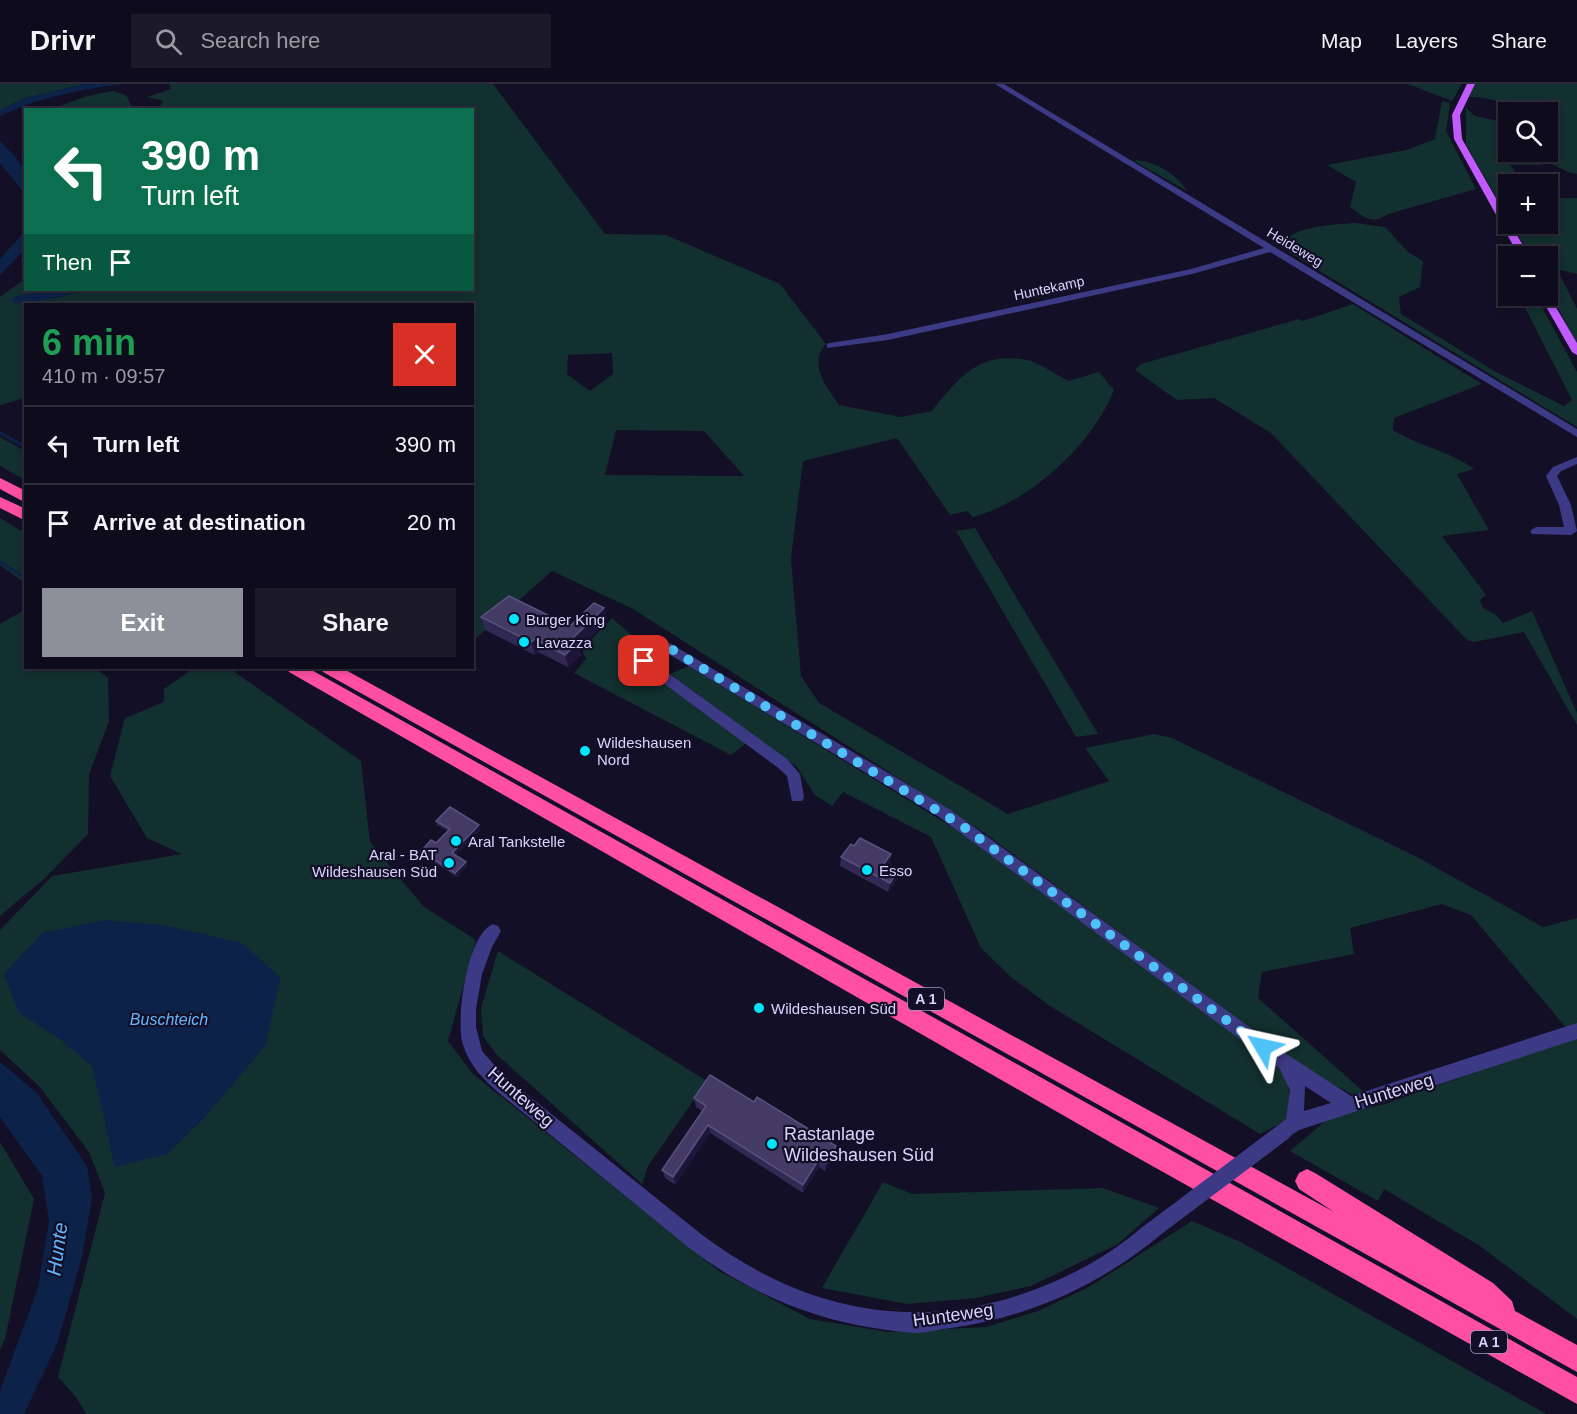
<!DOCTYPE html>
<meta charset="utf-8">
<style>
:root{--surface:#0e0b1c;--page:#1c1929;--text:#f1f3f6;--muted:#9b9ba3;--line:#2e2b3b;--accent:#8c9099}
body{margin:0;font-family:Helvetica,sans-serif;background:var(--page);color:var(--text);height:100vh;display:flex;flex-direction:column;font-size:22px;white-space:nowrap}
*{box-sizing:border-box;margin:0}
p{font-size:20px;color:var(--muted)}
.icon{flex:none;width:33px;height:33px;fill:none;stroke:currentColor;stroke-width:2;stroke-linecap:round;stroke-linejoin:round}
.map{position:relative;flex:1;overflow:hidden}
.drawer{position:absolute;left:24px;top:219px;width:450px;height:366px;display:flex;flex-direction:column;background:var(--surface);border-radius:0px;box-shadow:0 3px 9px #0003,0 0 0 2px var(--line)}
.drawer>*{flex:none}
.top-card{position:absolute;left:24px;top:24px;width:450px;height:183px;border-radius:0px;box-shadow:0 3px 9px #0003,0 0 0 2px var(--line);background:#0b6e4f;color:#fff;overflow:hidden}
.controls{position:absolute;left:1498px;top:18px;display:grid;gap:12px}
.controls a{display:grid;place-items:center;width:60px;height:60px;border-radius:0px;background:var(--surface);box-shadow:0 3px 9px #0003,0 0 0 2px var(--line);font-size:30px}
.pin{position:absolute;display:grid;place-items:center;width:51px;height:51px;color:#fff;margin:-26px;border-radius:12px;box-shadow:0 3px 9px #0006}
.me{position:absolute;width:66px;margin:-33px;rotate:306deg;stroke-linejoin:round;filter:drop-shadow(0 0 4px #0008)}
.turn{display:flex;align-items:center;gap:21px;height:126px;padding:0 18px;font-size:27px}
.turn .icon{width:78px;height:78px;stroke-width:2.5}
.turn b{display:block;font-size:42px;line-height:51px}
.then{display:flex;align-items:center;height:57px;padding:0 18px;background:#0003;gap:12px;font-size:22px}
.round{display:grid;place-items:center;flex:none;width:63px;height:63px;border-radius:0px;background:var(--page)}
.headline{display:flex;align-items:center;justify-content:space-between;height:102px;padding:0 18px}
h1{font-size:36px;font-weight:800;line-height:45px;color:#1e9e55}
.action{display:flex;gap:12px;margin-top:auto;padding:12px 18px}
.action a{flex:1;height:69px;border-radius:0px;background:var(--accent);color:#fff;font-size:24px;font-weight:800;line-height:69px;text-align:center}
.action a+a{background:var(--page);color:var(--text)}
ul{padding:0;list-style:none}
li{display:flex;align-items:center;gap:18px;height:78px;padding:0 18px;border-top:2px solid var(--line)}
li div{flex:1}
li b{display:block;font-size:22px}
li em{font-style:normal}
header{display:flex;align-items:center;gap:36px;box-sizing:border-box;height:84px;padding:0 30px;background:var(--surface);border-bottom:2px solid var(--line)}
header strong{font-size:28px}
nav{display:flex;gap:33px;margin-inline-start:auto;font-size:21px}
.search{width:420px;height:54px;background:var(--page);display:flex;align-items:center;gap:15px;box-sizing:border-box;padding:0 21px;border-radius:0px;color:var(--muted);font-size:22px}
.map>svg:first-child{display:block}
.green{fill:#12302f;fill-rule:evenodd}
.water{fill:#0c2248}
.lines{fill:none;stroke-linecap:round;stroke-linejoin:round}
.stream{stroke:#0c2248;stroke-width:3}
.minor{fill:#3d3a85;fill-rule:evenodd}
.major{fill:#c25bff;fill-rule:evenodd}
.highway{fill:#ff4fa3;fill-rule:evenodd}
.minor-bridge{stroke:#3d3a85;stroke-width:17}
.wall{fill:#312854}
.shaded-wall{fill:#1d163a}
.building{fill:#433a66;stroke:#5a527e;stroke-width:1.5}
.route{stroke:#4fc3f7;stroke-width:10;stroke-dasharray:0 18}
.poi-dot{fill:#00e5ff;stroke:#130f26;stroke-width:2}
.labels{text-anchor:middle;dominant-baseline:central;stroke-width:4.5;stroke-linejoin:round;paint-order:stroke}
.far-street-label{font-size:14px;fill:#d9d4ff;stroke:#130f26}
.shield{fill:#130f26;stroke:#9e99be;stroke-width:1.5}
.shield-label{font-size:14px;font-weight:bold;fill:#d9d4ff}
.poi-label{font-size:15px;fill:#d9d4ff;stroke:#130f26;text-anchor:start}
.water-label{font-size:16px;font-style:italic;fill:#62b6ff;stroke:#130f26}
.near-street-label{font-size:18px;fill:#d9d4ff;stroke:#130f26}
.near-poi-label{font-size:18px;fill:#d9d4ff;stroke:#130f26;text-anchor:start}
.near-water-label{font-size:20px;font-style:italic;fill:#62b6ff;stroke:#130f26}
</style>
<header>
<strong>Drivr</strong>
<div class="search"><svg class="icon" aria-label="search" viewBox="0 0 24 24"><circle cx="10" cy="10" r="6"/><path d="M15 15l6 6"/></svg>Search here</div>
<nav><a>Map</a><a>Layers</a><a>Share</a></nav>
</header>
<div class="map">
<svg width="1577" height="1330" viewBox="0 0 1577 1330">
<rect width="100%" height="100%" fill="#130f26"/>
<g class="green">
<path d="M0 0H85L25 14 0 26Z"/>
<path d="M169 0H493L605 150 666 151 780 200 826 260C808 281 826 302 839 321L901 333 932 327C959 293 979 267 1027 276 1041 279 1056 291 1069 297L1099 288 1114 306C1092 361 1030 418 973 433L967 427 950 431 897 354 803 377 791 474 801 592 819 619 1008 730 1109 697 1085 664 1154 650 1172 654 1417 773 1543 843 1577 834V943L1568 946 1471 831 1442 820 1350 844 1354 870 1262 888 1258 914 1366 1010 1359 1014 1311 989 983 748 633 525 552 487 473 557 472 220H26L25 314 0 321V213L25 195 26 206H50L14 213 50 215 90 206H472V26H151L160 22 163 17 147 13 171 5ZM612 269 613 290 590 307 567 290 568 271ZM616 346 704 347 744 392 605 391Z"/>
<path d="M1408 0H1462L1452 17Z"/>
<path d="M1475 0H1577V90C1563 88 1554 78 1540 78L1542 81H1510L1523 98 1541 100H1509V135L1466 61V24L1475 32 1509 39V68H1548V28C1516 28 1499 12 1467 13Z"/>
<path d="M112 7 126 11 133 25H51L88 12Z"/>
<path d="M1442 17 1450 19 1446 47 1476 105 1388 130C1371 142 1365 133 1350 123L1356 98 1327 81 1406 66 1435 55Z"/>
<path d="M1137 76C1158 79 1175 89 1187 107L1134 77Z"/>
<path d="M1548 105 1557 114H1577V190L1557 185 1577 225V259L1548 206V172H1530L1512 140H1548Z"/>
<path d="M1355 139 1385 143 1408 168 1423 177 1420 203 1399 213 1401 230 1496 288 1564 322 1572 316 1519 212H1536L1577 288V343L1280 163C1292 141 1332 141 1355 139Z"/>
<path d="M1353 220 1482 300 1394 334 1393 346C1419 362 1449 367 1474 385L1457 390 1489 446 1442 452 1486 511 1480 516 1483 524 1496 531 1503 539 1532 527 1577 629V641L1524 548 1474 558 1467 556 1271 349 1214 314 1177 316 1135 286 1141 280 1299 235 1303 237Z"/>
<path d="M0 353 25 367V396L0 382Z"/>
<path d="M0 434 25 449V499L0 481Z"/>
<path d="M975 444 1098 650 1076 653 956 447Z"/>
<path d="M24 526 26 584H95L108 594 109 637 89 690 88 750 45 794 0 832V540Z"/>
<path d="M612 534 633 552 636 572 746 659 731 671 574 589 586 575 582 565Z"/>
<path d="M689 582 975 757 1271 974C1290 1000 1294 1005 1285 1037L1260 1050 1050 922 1011 893 981 864 931 753 843 708 832 722 815 711 797 683 670 590Z"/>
<path d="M194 584H229L361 677 370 758 424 823 476 856 448 957 473 990 719 1187 810 1235 888 1248 986 1243 1038 1227 1089 1203 1192 1137 1241 1158 1546 1330H86L76 1313 58 1293 105 1109 89 1068 39 1002 0 966V846L52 792 182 770 147 754 110 692 125 634 164 618V605Z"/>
<path d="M498 867 707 997 648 1082 642 1100 496 970 483 952 481 924Z"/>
<path d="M1577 952V1235L1480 1162 1384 1105 1378 1117 1290 1067 1330 1033 1385 1020Z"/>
<path d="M0 1058 34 1115 5 1255 0 1266Z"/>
<path d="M883 1098 912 1110 1103 1104 1159 1124 1118 1160 1031 1202 976 1214 907 1220 822 1204Z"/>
</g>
<g class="water">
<path d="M85 0H123C78 6 41 13 0 32V26L25 14Z"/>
<path d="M0 56C18 79 26 75 25 110L0 79Z"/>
<path d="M25 147V165L0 191V175Z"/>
<path d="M50 206H90L50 215 15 220 11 217 14 213Z"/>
<path d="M105 836 163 841 242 859 281 894 265 962 206 1032 167 1070 115 1083 92 982 61 956 18 928 4 890 42 849Z"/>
<path d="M0 978 36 1008 87 1082 92 1114 82 1173 57 1260 24 1330H0V1307L38 1204 49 1137 42 1092 0 1033Z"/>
</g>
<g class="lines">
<g class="stream">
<path d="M0 349 26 363"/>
<path d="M0 478 26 494"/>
</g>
<g class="minor">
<path d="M995 0H1004L1577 345V353L1270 168 1192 190 888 256 827 264V260L830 259 888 250 1191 185 1264 164Z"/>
<path d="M1577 373V380L1561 387 1557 392 1571 421 1577 447 1571 451 1532 450 1530 447 1536 443H1564L1559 421 1546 392 1553 383Z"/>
<path d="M656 551 949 725 1288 971 1351 1012 1577 939V955L1299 1046 1283 1057 1277 1054 1274 1048 1277 1042 1286 1035 1290 1006 1279 984 939 733 654 561 647 563 646 569 657 581 787 675 800 690 804 713 802 717H792L787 692 777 683 647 587 633 570C636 556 642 553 656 551ZM1305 1002 1331 1019 1304 1027Z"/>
<path d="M493 840 498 842 501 847 492 863 482 890 476 925V943L482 967 504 992 701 1150C809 1232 931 1253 1058 1196 1083 1185 1107 1171 1129 1154 1138 1147 1147 1138 1158 1133L1164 1136 1167 1142 1164 1148C1102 1200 1031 1233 951 1244 940 1245 930 1248 919 1249 904 1249 889 1246 874 1244 804 1233 743 1205 688 1163L499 1009C483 995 470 982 463 961 455 937 467 850 493 840Z"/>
</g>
<g class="major">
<path d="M1467 0H1475L1460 31 1462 55 1529 172H1519L1454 55 1452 31Z"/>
<path d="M1548 210 1577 259V271L1572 268 1540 212Z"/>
</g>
<g class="highway">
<path d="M0 394 26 407V419L0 405Z"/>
<path d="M0 413 26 425V437L0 424Z"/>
<path d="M287 584H308L1577 1293V1320L1122 1065 289 588Z"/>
<path d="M321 584H342L1334 1128 1299 1105 1295 1097 1299 1089 1307 1085 1315 1089 1493 1199 1512 1217 1515 1227 1577 1261V1288L323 588Z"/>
</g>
<path class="minor-bridge" d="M1158 1142 1283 1048"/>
</g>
<g class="wall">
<path d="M481 533 570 542 607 537 579 564 581 571 568 583 538 568 535 571 485 546Z"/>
<path d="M436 737 481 745 455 771 467 782 457 793 423 771 421 767 436 759 448 747 437 741Z"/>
<path d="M891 770 890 779 887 783 897 788 896 797 888 808 840 782 841 773Z"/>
<path d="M694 1014 835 1070 825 1087 819 1083 803 1109 710 1049 675 1101 665 1094 662 1086 702 1027 696 1023Z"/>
</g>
<g class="shaded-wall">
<path d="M604 524 607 537 579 564 581 571 568 583 565 571 572 555Z"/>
<path d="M535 555 538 568 535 571 531 558Z"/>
<path d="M479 741 481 745 453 773 452 769Z"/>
<path d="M891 770 890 779 882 790 883 781Z"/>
<path d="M466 778 467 782 457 793 455 789Z"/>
<path d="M897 788 896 797 888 808 890 799Z"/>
<path d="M708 1041 710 1049 675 1101 673 1093Z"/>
<path d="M836 1062 835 1070 825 1087 826 1079Z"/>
<path d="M819 1075V1083L803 1109V1101Z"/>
</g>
<g class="building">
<path d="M509 512 570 542 594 519 604 524 572 555 578 558 565 571 535 555 531 558 481 533Z"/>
<path d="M450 723 479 741 452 769 466 778 455 789 421 767 431 756 436 759 450 745 436 737Z"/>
<path d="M860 754 891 770 883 781 897 788 890 799 841 773 851 760 854 762Z"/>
<path d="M710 991 754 1018 757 1013 836 1062 826 1079 819 1075 803 1101 708 1041 673 1093 662 1086 706 1022 694 1014Z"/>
</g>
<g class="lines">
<path class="route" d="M644 577 639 570 641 561 647 557 656 556 961 741 1263 963"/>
</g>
<g class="poi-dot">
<circle cx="514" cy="535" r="6"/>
<circle cx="524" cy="558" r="6"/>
<circle cx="585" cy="667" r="6"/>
<circle cx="456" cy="757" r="6"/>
<circle cx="449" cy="779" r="6"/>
<circle cx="867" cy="786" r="6"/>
<circle cx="759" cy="924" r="6"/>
<circle cx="772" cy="1060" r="6"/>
</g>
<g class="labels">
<g class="far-street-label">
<text transform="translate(1295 163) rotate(31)">Heideweg</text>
<text transform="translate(1049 204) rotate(-12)">Huntekamp</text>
</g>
<g class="shield">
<rect x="908" y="904" width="36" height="22" rx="4.5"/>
<rect x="1471" y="1247" width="36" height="22" rx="4.5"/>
</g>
<g class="shield-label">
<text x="926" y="915">A 1</text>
<text x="1489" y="1258">A 1</text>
</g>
<g class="poi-label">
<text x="526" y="535">Burger King</text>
<text x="536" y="558">Lavazza</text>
<text x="597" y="658">Wildeshausen<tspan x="597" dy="17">Nord</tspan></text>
<text x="468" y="757">Aral Tankstelle</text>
<text x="437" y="770" text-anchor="end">Aral - BAT<tspan x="437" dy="17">Wildeshausen Süd</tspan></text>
<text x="879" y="786">Esso</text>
<text x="771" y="924">Wildeshausen Süd</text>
</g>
<g class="water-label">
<text x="169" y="935">Buschteich</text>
</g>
<g class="near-street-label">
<text transform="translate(1394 1007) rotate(-17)">Hunteweg</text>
<text transform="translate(521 1013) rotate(41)">Hunteweg</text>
<text transform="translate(953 1231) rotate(-8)">Hunteweg</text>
</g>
<g class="near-poi-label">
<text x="784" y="1050">Rastanlage<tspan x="784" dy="21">Wildeshausen Süd</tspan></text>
</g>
<g class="near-water-label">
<text transform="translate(57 1165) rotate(-82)">Hunte</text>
</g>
</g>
</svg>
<div class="controls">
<a><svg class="icon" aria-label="search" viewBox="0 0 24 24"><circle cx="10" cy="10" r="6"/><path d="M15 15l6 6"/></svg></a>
<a>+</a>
<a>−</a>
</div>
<div class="pin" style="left:644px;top:577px;background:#d93025"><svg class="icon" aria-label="arrive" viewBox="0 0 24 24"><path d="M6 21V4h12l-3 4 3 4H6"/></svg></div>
<svg class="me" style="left:1263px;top:963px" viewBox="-20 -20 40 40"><path d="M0-17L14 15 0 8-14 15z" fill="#4fc3f7" stroke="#fff" stroke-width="4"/></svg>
<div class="top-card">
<div class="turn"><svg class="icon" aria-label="left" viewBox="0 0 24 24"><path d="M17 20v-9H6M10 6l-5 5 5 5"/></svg><div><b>390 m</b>Turn left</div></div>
<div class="then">Then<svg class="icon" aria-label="arrive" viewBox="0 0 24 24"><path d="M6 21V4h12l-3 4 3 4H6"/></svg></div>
</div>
<section class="drawer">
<div class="headline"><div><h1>6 min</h1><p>410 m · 09:57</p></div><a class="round" style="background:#d93025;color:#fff"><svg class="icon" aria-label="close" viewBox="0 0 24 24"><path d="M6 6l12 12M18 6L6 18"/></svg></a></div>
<ul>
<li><svg class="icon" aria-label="left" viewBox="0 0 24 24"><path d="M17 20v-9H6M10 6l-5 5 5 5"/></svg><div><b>Turn left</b></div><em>390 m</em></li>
<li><svg class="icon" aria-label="arrive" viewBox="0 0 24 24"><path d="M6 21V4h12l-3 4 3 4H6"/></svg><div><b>Arrive at destination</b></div><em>20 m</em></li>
</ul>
<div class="action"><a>Exit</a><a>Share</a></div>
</section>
</div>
